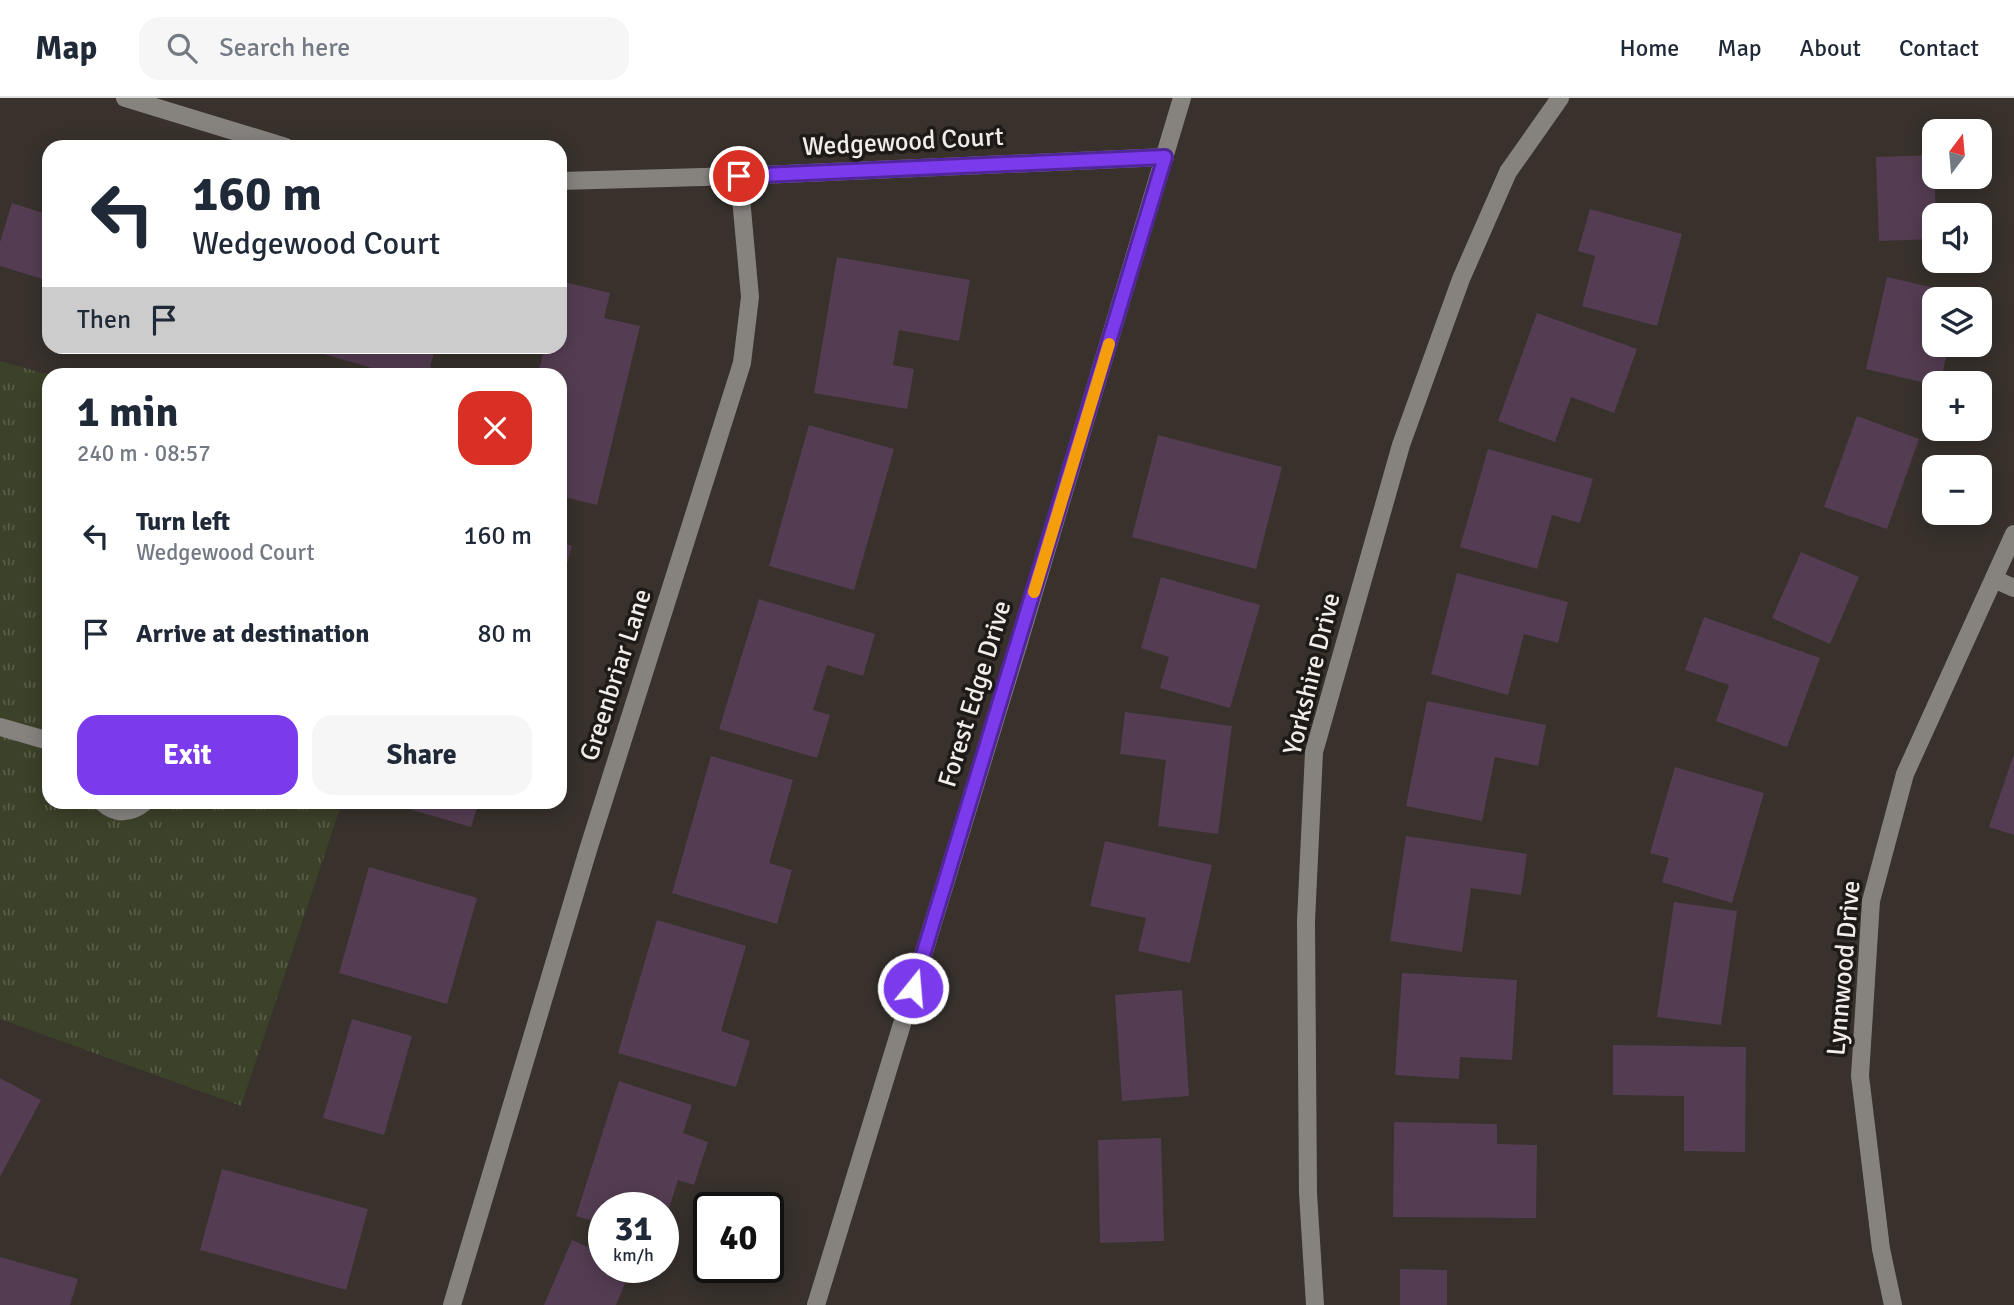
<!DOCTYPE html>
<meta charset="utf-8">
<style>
:root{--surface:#fff;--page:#f6f6f7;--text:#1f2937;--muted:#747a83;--line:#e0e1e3;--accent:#7c3aed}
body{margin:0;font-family:Signika,sans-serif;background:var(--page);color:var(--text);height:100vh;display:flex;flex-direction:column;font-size:26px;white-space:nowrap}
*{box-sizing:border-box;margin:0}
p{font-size:23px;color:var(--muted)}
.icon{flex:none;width:38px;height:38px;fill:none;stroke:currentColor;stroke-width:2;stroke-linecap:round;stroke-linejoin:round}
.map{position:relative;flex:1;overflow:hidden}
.drawer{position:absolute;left:42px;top:270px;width:525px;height:441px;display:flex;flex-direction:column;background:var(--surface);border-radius:21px;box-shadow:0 4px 18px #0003}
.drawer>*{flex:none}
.banner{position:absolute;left:42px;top:42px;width:525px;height:214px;border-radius:21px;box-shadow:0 4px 18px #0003;background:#fff;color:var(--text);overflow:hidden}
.needle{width:46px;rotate:16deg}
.fabs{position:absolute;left:1922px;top:21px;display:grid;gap:14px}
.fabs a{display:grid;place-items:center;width:70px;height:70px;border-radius:14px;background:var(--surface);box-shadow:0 4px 18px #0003;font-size:35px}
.speed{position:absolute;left:588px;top:1094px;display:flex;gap:14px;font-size:35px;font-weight:700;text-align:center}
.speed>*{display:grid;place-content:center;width:91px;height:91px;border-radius:50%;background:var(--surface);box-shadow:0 4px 18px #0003;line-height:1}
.speed small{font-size:18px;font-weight:400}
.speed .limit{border:4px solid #111;border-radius:10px;background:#fff;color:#111}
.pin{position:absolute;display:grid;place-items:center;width:60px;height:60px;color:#fff;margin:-30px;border:4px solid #fff;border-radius:50%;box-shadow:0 2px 7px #0007}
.me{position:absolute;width:77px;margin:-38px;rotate:17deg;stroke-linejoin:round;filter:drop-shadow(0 0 5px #0008)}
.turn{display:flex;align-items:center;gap:24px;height:147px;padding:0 35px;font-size:32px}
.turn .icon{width:91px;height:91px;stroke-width:2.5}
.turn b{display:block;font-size:49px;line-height:60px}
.then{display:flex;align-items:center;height:66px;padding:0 35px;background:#0003;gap:14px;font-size:26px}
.round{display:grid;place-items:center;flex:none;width:74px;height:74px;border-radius:21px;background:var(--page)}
.overview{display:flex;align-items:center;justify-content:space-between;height:119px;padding:0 35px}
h1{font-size:42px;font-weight:700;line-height:52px}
.action{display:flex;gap:14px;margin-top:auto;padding:14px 35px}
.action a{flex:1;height:80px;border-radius:21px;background:var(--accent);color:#fff;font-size:28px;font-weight:700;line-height:80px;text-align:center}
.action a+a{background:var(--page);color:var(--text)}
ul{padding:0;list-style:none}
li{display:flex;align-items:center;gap:21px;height:98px;padding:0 35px}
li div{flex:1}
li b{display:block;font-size:26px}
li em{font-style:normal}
header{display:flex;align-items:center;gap:42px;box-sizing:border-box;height:98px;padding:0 35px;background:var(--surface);border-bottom:2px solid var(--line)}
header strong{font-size:33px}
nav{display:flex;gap:38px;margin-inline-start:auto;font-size:24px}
.search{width:490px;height:63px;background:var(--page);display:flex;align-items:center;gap:18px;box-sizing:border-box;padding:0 24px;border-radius:21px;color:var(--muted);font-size:26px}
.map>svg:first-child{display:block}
.grass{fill:url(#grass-tufts)}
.building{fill:#543d52}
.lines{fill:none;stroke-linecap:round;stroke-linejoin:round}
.minor{stroke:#86837f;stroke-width:18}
.route-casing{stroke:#51269a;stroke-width:18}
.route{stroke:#7c3aed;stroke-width:12}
.slow{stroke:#f59e0b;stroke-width:12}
.labels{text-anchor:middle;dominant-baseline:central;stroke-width:7;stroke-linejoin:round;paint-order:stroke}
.street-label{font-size:26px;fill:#f1ede9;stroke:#1d1a17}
</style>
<header>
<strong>Map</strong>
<div class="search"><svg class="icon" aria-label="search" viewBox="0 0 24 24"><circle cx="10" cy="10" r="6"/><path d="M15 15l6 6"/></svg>Search here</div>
<nav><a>Home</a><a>Map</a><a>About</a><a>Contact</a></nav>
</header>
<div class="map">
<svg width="2014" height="1207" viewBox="0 0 2014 1207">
<defs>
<pattern id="grass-tufts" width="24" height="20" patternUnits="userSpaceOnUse" patternTransform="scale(1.75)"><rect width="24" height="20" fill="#3c4129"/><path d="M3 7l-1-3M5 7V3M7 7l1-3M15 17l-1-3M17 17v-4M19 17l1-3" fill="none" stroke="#595d48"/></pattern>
</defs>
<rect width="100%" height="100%" fill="#38312c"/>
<path class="grass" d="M0 263 49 277V704H342L241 1008 0 921Z"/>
<g class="building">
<path d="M1933 57 1936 117H1934V141L1879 143 1876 59Z"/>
<path d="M12 105 49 117V183L0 168V144Z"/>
<path d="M1590 111 1682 136 1657 228 1582 208 1595 158 1578 153Z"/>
<path d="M837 159 970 182 959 243 899 232 893 267 914 271 907 311 814 295Z"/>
<path d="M1887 179 1961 196 1960 201H1934V247H1949L1940 285 1934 287 1866 271Z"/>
<path d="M560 183 610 195 604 220 640 228 597 407 560 398V321L566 296 560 295V276H538L545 248H560Z"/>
<path d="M1537 215 1637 251 1614 315 1571 299 1555 344 1498 323Z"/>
<path d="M314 248H436L430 269 451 276H393L313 253Z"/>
<path d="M1857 318 1919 341 1887 431 1824 409Z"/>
<path d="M809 327 894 351 854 492 769 468Z"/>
<path d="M1158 337 1282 369 1256 471 1132 439Z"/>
<path d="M1488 351 1593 381 1580 425 1552 417 1537 471 1460 449Z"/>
<path d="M560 444 572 448 561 487H560Z"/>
<path d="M1801 454 1859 479 1830 546 1772 520Z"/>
<path d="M1457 475 1568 504 1558 545 1524 536 1508 597 1431 576Z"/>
<path d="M1161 479 1260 507 1230 610 1160 590 1169 559 1141 550Z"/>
<path d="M759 501 875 536 863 578 827 567 813 612 830 617 817 660 719 631Z"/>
<path d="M1704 519 1820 560 1787 649 1716 623 1729 587 1685 572Z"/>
<path d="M1427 603 1546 627 1538 668 1495 659 1482 723 1406 708Z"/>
<path d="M1125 614 1232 628 1218 736 1158 728 1166 662 1120 656Z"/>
<path d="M2014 656V737L1989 729Z"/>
<path d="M711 658 793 682 769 765 792 772 777 826 672 795Z"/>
<path d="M1675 669 1764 695 1732 805 1662 784 1669 760 1650 755Z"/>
<path d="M385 704H479L471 729Z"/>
<path d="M1406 738 1527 756 1521 797 1471 790 1462 854 1390 843Z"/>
<path d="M1105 743 1212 767 1190 865 1138 853 1146 820 1090 808Z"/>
<path d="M369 769 477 800 447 906 339 875Z"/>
<path d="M1674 804 1737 813 1721 927 1657 919Z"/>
<path d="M657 822 746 848 721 933 750 943 736 989 618 955Z"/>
<path d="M1402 875 1517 882 1512 962 1460 959 1459 981 1395 977Z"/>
<path d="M1182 892 1189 998 1122 1003 1115 897Z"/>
<path d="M352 921 412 938 384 1037 323 1020Z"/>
<path d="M1613 947 1746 949 1745 1054 1684 1053V998L1613 997Z"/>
<path d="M0 980 41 1002 0 1079Z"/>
<path d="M619 983 692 1007 683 1035 708 1044 694 1087 678 1082 664 1126 663 1110H604V1126L576 1118Z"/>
<path d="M1394 1024 1497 1026V1046L1537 1047 1536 1120 1393 1119Z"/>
<path d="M1161 1040 1164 1143 1100 1145 1098 1042Z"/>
<path d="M222 1071 368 1111 346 1192 200 1152Z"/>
<path d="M572 1142 604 1156V1169H632L616 1207H544Z"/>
<path d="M0 1159 78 1181 70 1207H0Z"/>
<path d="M1400 1171 1447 1172V1207H1400Z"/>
</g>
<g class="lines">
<g class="minor">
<path d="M125 0 286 49"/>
<path d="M560 83 739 78 1165 59"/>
<path d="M1994 481 2014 490"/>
<path d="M0 629 49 643"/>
<path d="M102 704C115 717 131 716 145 704"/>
<path d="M452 1207 588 752 742 265 750 199 739 78"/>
<path d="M816 1207 1018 547 1182 0"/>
<path d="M1315 1207 1308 1095 1306 823 1314 654 1401 347 1461 181 1508 74 1560 0"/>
<path d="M1893 1207 1881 1151 1860 978 1871 803 1905 676 2014 436"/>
</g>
</g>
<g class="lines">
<defs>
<path id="route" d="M739 78 1165 59 913 890"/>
</defs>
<use href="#route" class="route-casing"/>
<use href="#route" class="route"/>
<path class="slow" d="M1034 494 1109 246"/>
</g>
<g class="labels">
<g class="street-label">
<text transform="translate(903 44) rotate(-3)">Wedgewood Court</text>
<text transform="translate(1312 576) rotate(-76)">Yorkshire Drive</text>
<text transform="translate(616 577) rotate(-72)">Greenbriar Lane</text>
<text transform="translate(975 596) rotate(-73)">Forest Edge Drive</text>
<text transform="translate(1844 870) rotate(-85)">Lynnwood Drive</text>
</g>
</g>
</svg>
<div class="fabs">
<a><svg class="needle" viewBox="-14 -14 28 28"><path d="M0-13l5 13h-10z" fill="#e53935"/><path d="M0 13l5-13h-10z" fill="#747a83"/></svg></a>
<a><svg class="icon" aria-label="sound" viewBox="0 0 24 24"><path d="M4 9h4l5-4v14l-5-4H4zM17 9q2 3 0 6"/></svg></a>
<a><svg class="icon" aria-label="layers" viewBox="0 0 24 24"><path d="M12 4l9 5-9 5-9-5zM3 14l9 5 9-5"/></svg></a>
<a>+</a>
<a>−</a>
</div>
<div class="speed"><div>31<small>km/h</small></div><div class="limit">40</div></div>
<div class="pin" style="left:739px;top:78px;background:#d93025"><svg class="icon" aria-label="arrive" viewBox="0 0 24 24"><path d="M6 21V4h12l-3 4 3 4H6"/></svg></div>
<svg class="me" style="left:913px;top:890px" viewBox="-20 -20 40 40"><circle r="17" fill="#7c3aed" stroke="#fff" stroke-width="3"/><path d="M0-11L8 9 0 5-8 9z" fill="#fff"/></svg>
<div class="banner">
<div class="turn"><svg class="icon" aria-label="left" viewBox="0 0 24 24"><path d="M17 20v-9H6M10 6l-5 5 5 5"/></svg><div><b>160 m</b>Wedgewood Court</div></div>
<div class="then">Then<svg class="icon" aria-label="arrive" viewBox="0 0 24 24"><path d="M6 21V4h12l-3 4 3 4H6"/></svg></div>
</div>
<section class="drawer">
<div class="overview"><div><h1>1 min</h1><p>240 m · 08:57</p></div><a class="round" style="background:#d93025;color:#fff"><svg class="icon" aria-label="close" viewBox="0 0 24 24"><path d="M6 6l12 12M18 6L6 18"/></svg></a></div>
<ul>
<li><svg class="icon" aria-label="left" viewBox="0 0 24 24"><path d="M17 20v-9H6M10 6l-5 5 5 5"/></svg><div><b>Turn left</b><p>Wedgewood Court</p></div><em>160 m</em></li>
<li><svg class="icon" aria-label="arrive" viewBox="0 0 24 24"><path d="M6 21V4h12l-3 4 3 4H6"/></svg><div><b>Arrive at destination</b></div><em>80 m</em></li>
</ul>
<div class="action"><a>Exit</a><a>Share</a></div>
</section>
</div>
